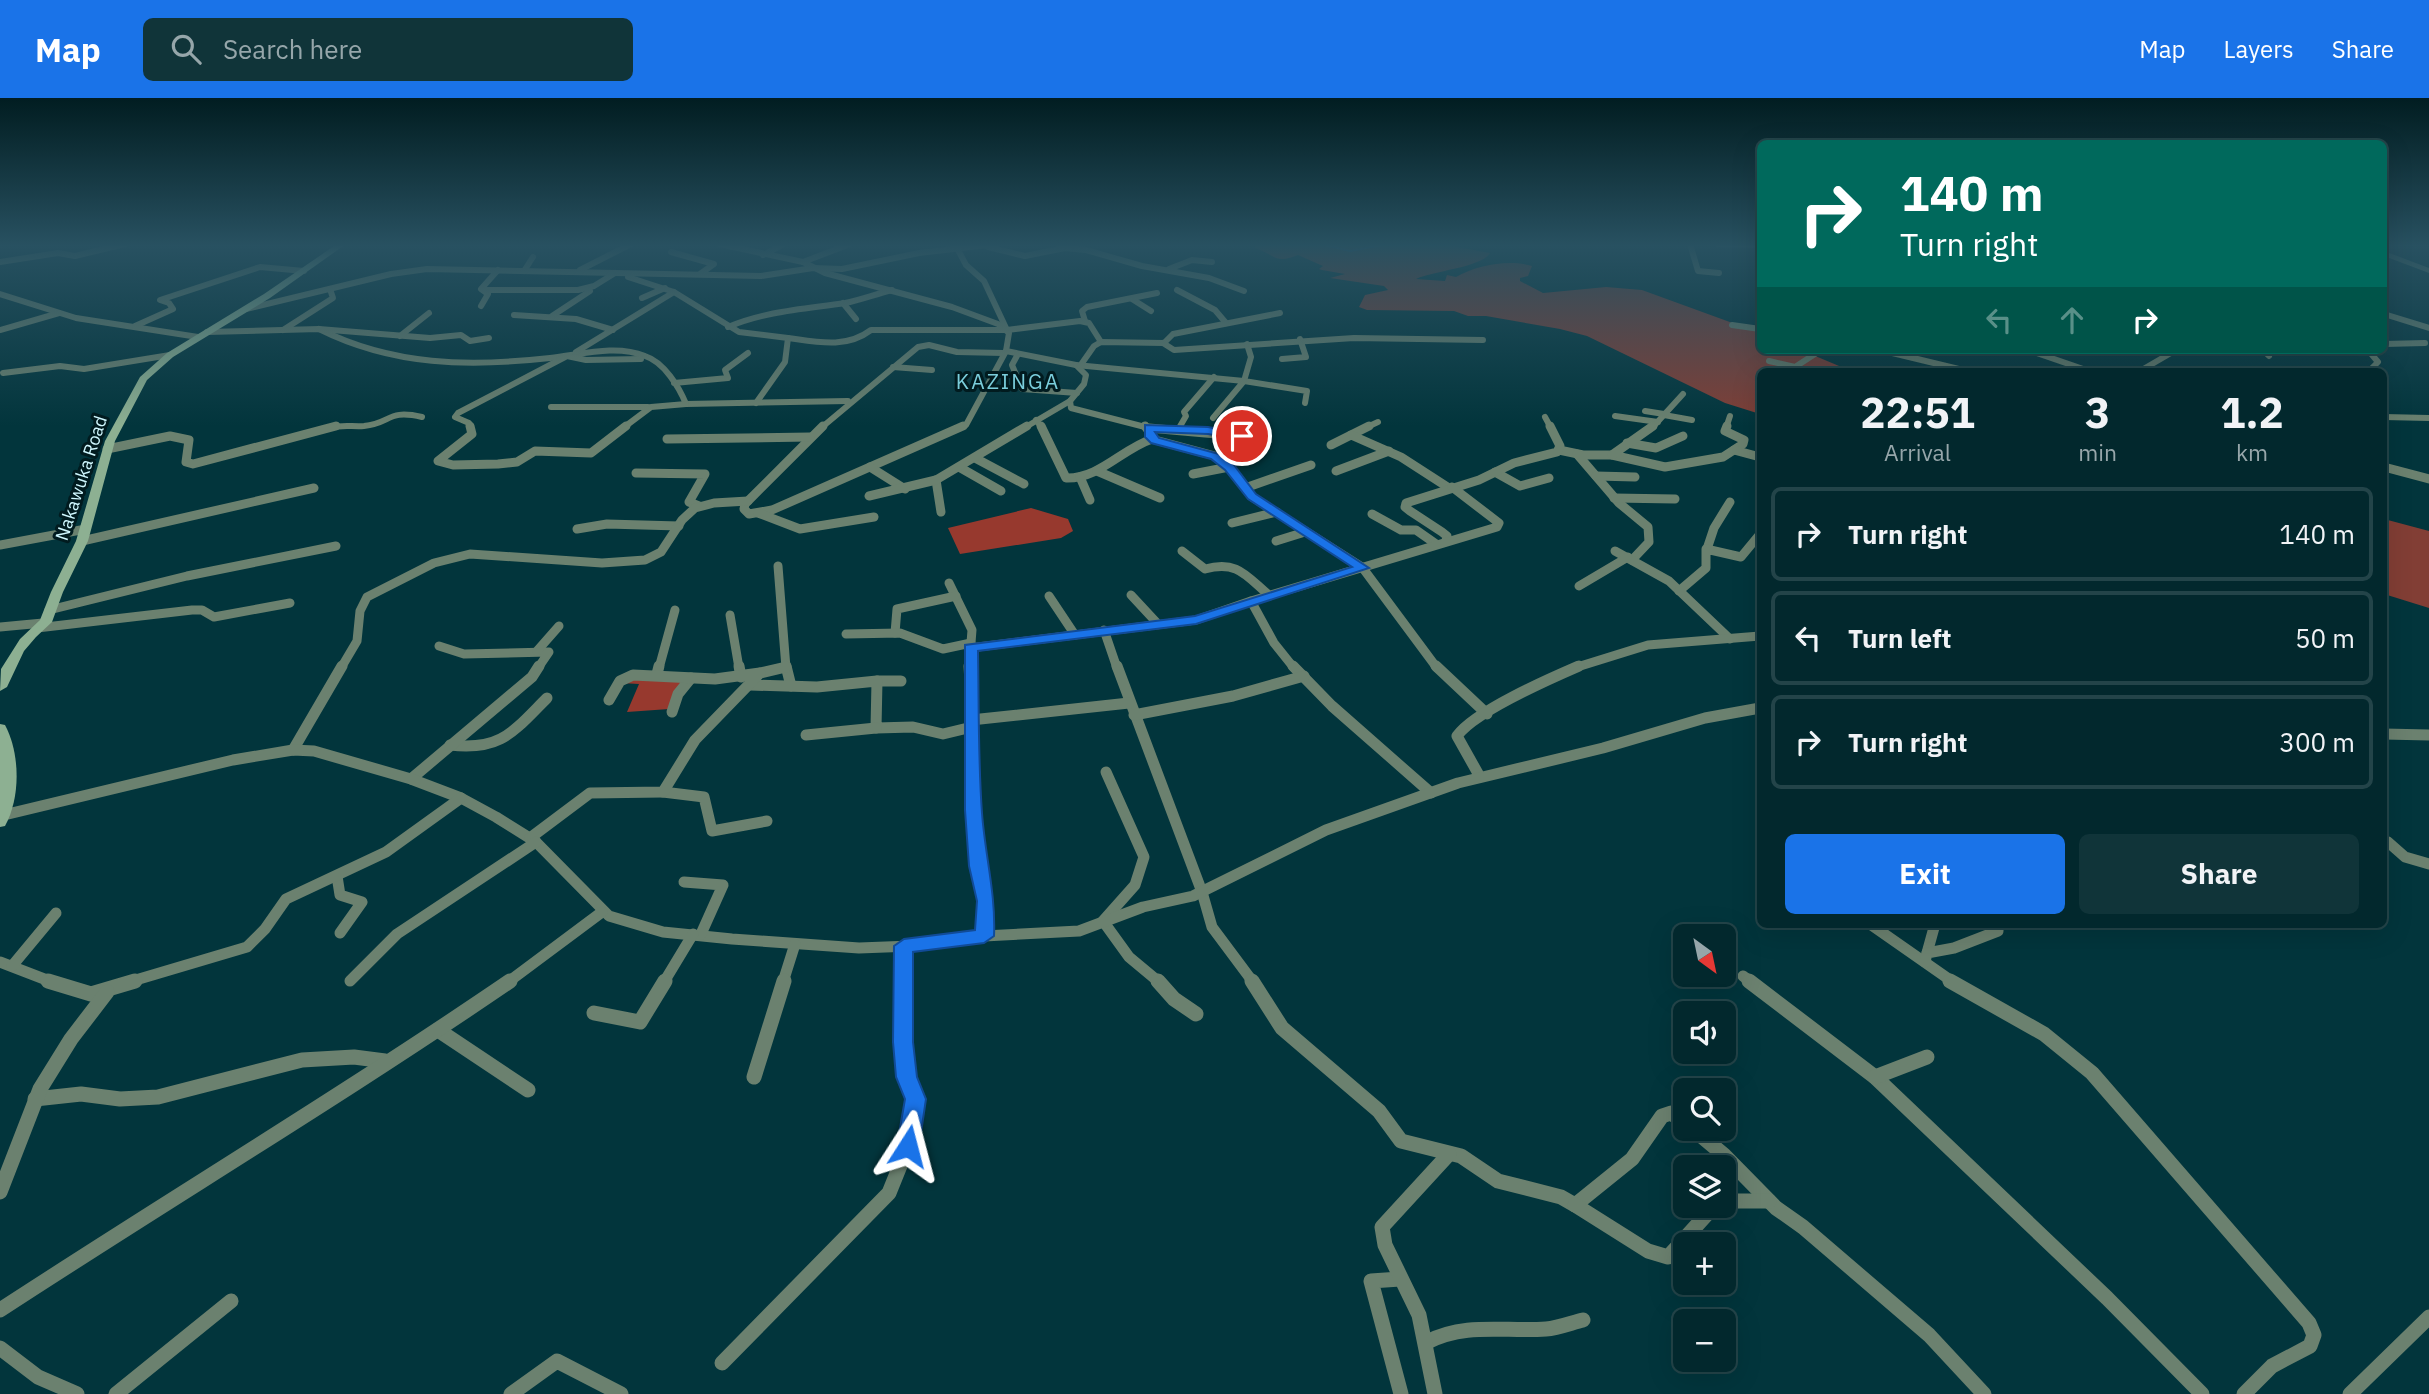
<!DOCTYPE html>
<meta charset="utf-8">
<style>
:root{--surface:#02282d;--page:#103439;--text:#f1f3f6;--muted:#96a6aa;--line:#234449;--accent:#1a73e8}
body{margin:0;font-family:"IBM Plex Sans",sans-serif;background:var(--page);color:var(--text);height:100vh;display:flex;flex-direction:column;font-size:26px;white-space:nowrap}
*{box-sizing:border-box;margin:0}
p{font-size:23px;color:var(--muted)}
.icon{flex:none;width:38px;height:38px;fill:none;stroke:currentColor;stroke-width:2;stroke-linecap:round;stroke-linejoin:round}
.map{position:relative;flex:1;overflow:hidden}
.sheet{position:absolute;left:1757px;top:270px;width:630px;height:560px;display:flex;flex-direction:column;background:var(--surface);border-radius:10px;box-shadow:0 7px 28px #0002,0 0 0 2px var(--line)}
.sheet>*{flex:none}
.banner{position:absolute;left:1757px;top:42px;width:630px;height:214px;border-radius:10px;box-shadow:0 7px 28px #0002,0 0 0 2px var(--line);background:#00695c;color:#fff;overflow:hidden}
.needle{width:46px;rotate:147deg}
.controls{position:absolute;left:1673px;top:826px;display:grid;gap:14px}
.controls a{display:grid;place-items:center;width:63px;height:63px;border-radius:10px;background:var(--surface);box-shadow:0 7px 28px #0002,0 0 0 2px var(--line);font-size:35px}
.pin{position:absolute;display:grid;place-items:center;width:60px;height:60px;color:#fff;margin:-30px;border:4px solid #fff;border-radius:50%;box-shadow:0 2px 7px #0007}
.me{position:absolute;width:77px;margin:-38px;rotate:9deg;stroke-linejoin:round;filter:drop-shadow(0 0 5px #0008)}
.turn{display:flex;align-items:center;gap:24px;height:147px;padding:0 28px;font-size:32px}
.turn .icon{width:91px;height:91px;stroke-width:2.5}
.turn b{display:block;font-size:49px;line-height:60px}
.lanes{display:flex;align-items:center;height:66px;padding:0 28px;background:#0003;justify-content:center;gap:35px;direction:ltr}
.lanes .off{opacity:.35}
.eta{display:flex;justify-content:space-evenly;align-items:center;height:119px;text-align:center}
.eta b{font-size:42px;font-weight:700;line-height:49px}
.action{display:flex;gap:14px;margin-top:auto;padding:14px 28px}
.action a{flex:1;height:80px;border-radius:10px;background:var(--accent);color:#fff;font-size:28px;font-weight:700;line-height:80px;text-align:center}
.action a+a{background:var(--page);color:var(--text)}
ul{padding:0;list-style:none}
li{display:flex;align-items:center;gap:21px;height:94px;margin:0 14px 10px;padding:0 14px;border:4px solid var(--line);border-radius:10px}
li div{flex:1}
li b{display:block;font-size:26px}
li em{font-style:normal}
header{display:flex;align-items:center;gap:42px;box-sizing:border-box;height:98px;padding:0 35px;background:var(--accent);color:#fff}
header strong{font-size:33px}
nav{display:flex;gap:38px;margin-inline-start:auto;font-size:24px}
.search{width:490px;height:63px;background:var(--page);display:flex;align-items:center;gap:18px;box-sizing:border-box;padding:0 24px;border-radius:10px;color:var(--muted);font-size:26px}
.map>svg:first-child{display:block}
.green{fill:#823e35}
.forest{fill:#97392e}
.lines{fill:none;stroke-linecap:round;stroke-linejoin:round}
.stream{stroke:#4157a6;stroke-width:2}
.minor-far3{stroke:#6b816f;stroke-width:6}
.minor-far2{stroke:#6b816f;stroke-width:9}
.minor-far1{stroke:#6b816f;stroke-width:11}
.minor{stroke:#6b816f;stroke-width:15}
.tertiary{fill:#6b816f;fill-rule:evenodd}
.secondary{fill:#8db092;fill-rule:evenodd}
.route{fill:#1a73e8;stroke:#114b97;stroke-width:2}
.labels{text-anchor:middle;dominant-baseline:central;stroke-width:6;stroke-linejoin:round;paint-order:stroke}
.far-street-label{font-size:18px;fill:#d0f8ff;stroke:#011b1f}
.far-quarter-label{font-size:21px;letter-spacing:2px;fill:#7acedc;stroke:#011b1f}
</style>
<header>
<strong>Map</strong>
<div class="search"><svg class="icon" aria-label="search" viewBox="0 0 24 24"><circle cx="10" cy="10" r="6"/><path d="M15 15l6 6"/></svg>Search here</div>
<nav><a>Map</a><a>Layers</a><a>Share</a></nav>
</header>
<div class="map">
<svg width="2429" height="1296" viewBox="0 0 2429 1296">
<rect width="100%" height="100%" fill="#02353c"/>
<g class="green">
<path d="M1255 146H1441L1490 155C1483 169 1432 173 1416 181L1445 183 1447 177 1456 179C1477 167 1509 161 1532 168L1528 178 1520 180V183L1543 195 1606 189 1642 192 1760 235V252H1801L1851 273H1760V316L1725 305 1587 238 1560 231 1486 218H1468L1454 213 1367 212 1359 209 1365 197 1388 192 1384 188 1330 180 1345 176 1322 172 1319 171 1323 168 1298 157C1275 167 1274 156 1255 150Z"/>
<path d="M2384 421 2429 433V510L2384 496Z"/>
</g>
<g class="forest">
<path d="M1031 410 1068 421 1073 433 1061 440 960 456 948 430Z"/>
<path d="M688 581 669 611 627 614 639 586 621 585 626 582Z"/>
</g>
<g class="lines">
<path class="stream" d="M1321 146 1350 153 1387 146"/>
<g class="minor-far3">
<path d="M719 146 803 164 825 175 952 209 998 226 1009 235 1006 253 966 327 959 330"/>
<path d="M1690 146 1698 173 1719 175"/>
<path d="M1719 146 1760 147"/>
<path d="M988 149 1025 158 1065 150 1086 152 1142 168 1209 180 1244 193"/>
<path d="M957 150 966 167 984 183 1006 230"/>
<path d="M671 154 714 166 700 176"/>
<path d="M763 157 784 146"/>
<path d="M0 164 58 155 75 158 125 146"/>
<path d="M803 164 850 146"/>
<path d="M1169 171 1192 162 1212 164"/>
<path d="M580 172 631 146"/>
<path d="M524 173 533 159"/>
<path d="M486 192H578L594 188 615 175"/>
<path d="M1177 192 1215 212 1226 225"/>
<path d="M674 194 739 234 788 240 785 264 756 305"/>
<path d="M0 196 76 220 198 239"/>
<path d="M642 200 665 190"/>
<path d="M1132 201 1151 213"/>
<path d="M843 205 856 221"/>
<path d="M481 208 488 196 481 191 498 172"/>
<path d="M246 211 391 176 427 171 761 178 813 170 842 171 919 155 996 146"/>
<path d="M2384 216 2429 230"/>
<path d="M514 217 576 221 613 232"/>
<path d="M552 218 590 193"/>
<path d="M1085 223 1082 213 1087 209 1157 195"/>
<path d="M1732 227 1760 231"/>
<path d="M135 228 173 211 169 205 160 202 260 169 304 173"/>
<path d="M728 229C766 213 805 211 845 205 860 202 876 196 892 192"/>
<path d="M319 231C393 268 469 269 550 260 580 257 615 246 645 258 664 264 679 289 686 306L848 303"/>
<path d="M0 232 59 215"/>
<path d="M283 232 333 200 330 191"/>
<path d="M207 234 319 231 430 240 461 237 470 243 489 240"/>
<path d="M400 238 429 215"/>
<path d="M788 240C817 244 846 251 871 232H1007L1080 223 1089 225 1101 244"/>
<path d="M1163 245 1174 252 1354 240 1483 242"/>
<path d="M1247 246 1251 259 1244 283 1307 293 1305 305"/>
<path d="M2384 246 2425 245"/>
<path d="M1880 252 1967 273"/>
<path d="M2028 252 2089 273"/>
<path d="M2263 252 2269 258"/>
<path d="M2368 252 2378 264 2369 273"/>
<path d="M1006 253 1076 267 1086 277 1084 286 1070 303 1071 310 1149 330"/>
<path d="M576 254 674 194 628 179"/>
<path d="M1018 256 1012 267 1022 291 1077 295"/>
<path d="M1282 261 1306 259 1300 241"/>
<path d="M1769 263 1795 269 1821 252"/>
<path d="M1076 267 1244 283 1213 320"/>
<path d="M1080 268 1094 248 1101 244 1164 245 1173 236 1280 215"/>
<path d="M893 269 932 272"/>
<path d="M2140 273 2176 252"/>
<path d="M3 275 60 268 84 271 170 257"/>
<path d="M674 285 728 280 725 272 748 255"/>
<path d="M551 309H648"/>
<path d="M1645 313 1664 316"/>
<path d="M1664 317 1692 322"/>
<path d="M1615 318 1658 324"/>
<path d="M1545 319 1551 330"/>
<path d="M2384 319 2429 320"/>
<path d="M1036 322 1042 330"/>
<path d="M331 330C343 326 352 329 364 328 392 325 387 311 422 319"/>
<path d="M470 330 469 325 455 319 458 315 567 258 586 262 641 261"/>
<path d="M623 330 651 309 686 306"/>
<path d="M821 330 918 249 929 247 957 254 1004 255"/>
<path d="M1024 330 1070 303"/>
<path d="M1149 330H1152"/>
<path d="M1179 330 1186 318 1184 314 1214 279"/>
<path d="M1365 330 1378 324"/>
<path d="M1652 330 1683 296"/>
<path d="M1726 330 1730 318"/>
</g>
<g class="minor-far2">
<path d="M470 328 472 336 438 363 453 367 498 366 517 364 535 353 591 355 626 328"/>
<path d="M823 328 745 406 744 411 749 416 772 412 963 328"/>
<path d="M1041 328 1066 380C1099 381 1122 351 1152 341"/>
<path d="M1145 328 1155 342 1215 358 1229 369 1252 399 1362 469 1437 570"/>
<path d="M1149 330 1239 338 1253 331 1266 334"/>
<path d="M1351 337 1369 328"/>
<path d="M667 341 810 339"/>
<path d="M1627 345 1656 350 1683 338"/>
<path d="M1331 347 1351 337 1401 359 1449 390"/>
<path d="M107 351 170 338 189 342 186 364 193 366 336 328"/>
<path d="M1559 352 1583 357H1612L1665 369 1723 359 1743 346 1744 342 1725 333 1727 328"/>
<path d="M1734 352 1760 359"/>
<path d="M1577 356 1619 405 1648 429 1649 444 1632 462"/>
<path d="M1612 357 1653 328"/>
<path d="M975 360 1024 386"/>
<path d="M870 369 905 391"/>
<path d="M959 369 1001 393"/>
<path d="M2384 369 2429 381"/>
<path d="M1097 373 1160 400"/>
<path d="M1336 373 1389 353"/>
<path d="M1495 374 1520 388 1549 380"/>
<path d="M636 375 705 376 689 404 699 408"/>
<path d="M1193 376 1229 369"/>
<path d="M1596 378 1635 379"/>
<path d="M1080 379 1090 402"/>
<path d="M936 382 941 414"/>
<path d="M1245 390 1311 367"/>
<path d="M869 398 936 382 1027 328"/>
<path d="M1614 400 1675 401"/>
<path d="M758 415 800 431 874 419"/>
<path d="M1372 416 1401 432H1416L1436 446"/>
<path d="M1232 425 1277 414"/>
<path d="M577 431 607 426 679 428"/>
<path d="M82 443 314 390"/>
<path d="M1276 443 1305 434"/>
<path d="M1446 443 1447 438 1442 434 1410 413 1405 409 1406 405 1479 382 1514 365 1557 354 1560 348 1550 328"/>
<path d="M0 447 86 431"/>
<path d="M1707 451 1714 430 1730 404"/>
<path d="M1182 453 1205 471C1238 462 1246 478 1270 498"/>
<path d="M1615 453 1669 483 1730 541"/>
<path d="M778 468 786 570"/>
<path d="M949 485 972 532 969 570"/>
<path d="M1579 488 1628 459"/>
<path d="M1679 493 1706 470V451L1741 459 1760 436"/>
<path d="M1131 497 1157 525"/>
<path d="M1049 498 1075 537"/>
<path d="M49 512 187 478 336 448"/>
<path d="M730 517 739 570"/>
<path d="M0 529 43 525"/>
<path d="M37 530 192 512H202L214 519 290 505"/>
<path d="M1104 532 1117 570"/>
<path d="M895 535 897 511 956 498"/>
<path d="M846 536 900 535 943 551 971 545"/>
<path d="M439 548 464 556 549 554 538 570"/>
<path d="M970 550 1196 522 1251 503"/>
<path d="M537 553 559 528"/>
<path d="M341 570 357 543 360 513 367 499 434 465 470 456 602 465 645 462 661 454 682 422 695 410 714 405 748 403"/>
<path d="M659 570 675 512"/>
<path d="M782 570 786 569"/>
<path d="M1294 570 1274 545 1251 503 1497 429 1499 425 1452 389"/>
<path d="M1574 570 1648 547 1760 538"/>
</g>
<g class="minor-far1">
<path d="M739 568 741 579"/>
<path d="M786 568 791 588"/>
<path d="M969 568 974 650 973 712 978 768 986 803 984 838"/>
<path d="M1117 568 1202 794 1212 829 1253 884"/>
<path d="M1293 568 1332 608 1431 695"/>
<path d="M1436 568 1487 616"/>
<path d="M760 575 786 569"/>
<path d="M657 576 659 568"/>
<path d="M877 583H901"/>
<path d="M750 587 817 589 877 583 876 630 913 629 943 636 972 629"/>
<path d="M672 614 678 596 691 580"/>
<path d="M1134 617 1233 598 1304 578"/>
<path d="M971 622 1129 605"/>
<path d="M2384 636 2429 637"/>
<path d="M806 637 876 630"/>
<path d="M450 647C501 653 513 634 547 600"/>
<path d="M293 652 342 568"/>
<path d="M1106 674 1144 759 1135 787 1103 823 1129 859 1159 884"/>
<path d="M1480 679 1457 638C1475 613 1549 581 1579 568"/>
<path d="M411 681 532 579 539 568"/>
<path d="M663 694 704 699 712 733 767 723"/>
<path d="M0 718 233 662 293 652 314 653 411 681 461 700 496 719 536 744 609 818 663 834 732 841 859 850 912 848 984 838 1079 833 1143 809 1193 798 1326 732 1458 685 1603 650 1705 620 1760 610"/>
<path d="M530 740 590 695 663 694 695 642 760 575 715 581 633 577 620 583 609 602"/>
<path d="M2388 744 2405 759 2429 766"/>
<path d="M337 778 340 797 362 804 340 835"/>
<path d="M684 784 723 787 701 836"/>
<path d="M1870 826 1953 884"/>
<path d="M1927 855 1935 826"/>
<path d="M0 864 52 884"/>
<path d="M1925 864 1927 855 1954 850 1998 833V826"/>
<path d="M12 868 56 815"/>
<path d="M1743 878 1751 884"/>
<path d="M350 883 397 836 536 744"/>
<path d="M129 884 247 849 265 831 286 801 386 754 461 700"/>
<path d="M508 884 602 814"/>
<path d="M664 884 693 836"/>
<path d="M783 884 795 846"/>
<path d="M904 884V848"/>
</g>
<g class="minor">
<path d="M48 883 91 896 135 883"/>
<path d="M1158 883 1174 901 1196 916"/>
<path d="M1252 883 1282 930 1379 1013 1401 1043 1461 1058 1498 1083 1561 1099 1575 1107 1632 1061 1662 1018 1671 1015 1685 1025"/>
<path d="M1749 883 1875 979 2107 1200 2202 1296"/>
<path d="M1950 883 2044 936 2092 975 2309 1225 2314 1237 2310 1248 2272 1268 2244 1296"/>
<path d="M594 915 640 924 665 883"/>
<path d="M438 932 528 992"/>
<path d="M754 979 784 883"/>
<path d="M1875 979 1927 959"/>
<path d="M35 1001 81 996 120 1001 158 999 302 962 354 959 385 963"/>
<path d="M1693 1031 1724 1057 1776 1110 1803 1129 1929 1237 1984 1296"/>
<path d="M0 1094 40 991 71 941 107 894"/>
<path d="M1575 1107 1648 1153 1668 1159 1707 1116 1722 1108"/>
<path d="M1724 1107 1731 1103H1769"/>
<path d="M1400 1181 1371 1183 1401 1296"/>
<path d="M0 1212C170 1101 343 997 510 883"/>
<path d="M1427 1244C1466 1224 1504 1234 1546 1231 1558 1230 1571 1225 1583 1222"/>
<path d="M0 1250 38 1279 77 1296"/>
<path d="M722 1265 889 1095 908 1048 916 1001 906 979 904 883"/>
<path d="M116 1296 231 1203"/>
<path d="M511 1296 557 1263 621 1296"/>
<path d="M1435 1296 1419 1217 1385 1147 1382 1129 1449 1056"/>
<path d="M2350 1296 2429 1219"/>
</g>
<path class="tertiary" d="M2384 153 2429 170V175L2384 158Z"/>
<g class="secondary">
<path d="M337 146H346L270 200 173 259 147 282 115 343 88 443 63 494 52 524 36 539 24 553 7 589 0 593 1 571 20 541 40 522 51 494 76 443 105 343 140 279 167 255 264 196Z"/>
<path d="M0 626 5 627C20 655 21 699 5 728L0 729Z"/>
</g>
</g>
<linearGradient id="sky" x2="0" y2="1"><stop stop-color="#011d21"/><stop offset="0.45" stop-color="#285161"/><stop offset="1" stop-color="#285161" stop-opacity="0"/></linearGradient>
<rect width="2429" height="328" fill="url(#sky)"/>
<path class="route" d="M1145 327 1208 329 1246 336 1247 338 1242 342 1208 336 1155 334 1159 340 1219 356 1234 367 1256 396 1369 470 1196 526 978 553C979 607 978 662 982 715 985 757 996 796 994 838L984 845 913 854V944L917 979 926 1001 919 1048 916 1055 908 1058 900 1055 897 1048 905 1001 896 979 893 944 894 848 904 841 975 832 977 803 969 768 965 712V547L1195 518 1352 469 1248 401 1225 372 1211 361 1151 345 1145 339Z"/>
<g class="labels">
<g class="far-street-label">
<text transform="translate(81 380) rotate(-72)">Nakawuka Road</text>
</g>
<g class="far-quarter-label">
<text x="1008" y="283">KAZINGA</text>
</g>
</g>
</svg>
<div class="controls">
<a><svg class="needle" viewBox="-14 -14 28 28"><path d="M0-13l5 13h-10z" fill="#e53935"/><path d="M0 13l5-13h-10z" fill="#96a6aa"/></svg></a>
<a><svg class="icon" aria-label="sound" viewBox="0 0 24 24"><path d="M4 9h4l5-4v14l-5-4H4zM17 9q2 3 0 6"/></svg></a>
<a><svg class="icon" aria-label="search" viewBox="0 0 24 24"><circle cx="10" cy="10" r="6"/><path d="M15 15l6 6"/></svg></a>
<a><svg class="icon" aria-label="layers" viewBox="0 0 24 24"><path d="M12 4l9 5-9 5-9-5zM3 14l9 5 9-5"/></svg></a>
<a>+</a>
<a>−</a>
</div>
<div class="pin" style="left:1242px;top:338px;background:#d93025"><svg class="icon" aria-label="arrive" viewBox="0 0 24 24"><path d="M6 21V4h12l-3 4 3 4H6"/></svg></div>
<svg class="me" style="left:908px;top:1048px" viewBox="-20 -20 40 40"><path d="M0-17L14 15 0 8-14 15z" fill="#1a73e8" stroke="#fff" stroke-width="4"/></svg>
<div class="banner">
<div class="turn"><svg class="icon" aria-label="right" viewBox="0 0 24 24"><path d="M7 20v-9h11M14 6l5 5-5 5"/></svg><div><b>140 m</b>Turn right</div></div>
<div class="lanes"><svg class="icon off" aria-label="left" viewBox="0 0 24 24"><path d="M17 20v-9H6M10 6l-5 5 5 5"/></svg><svg class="icon off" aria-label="ahead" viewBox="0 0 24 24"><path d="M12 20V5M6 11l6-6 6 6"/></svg><svg class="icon" aria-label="right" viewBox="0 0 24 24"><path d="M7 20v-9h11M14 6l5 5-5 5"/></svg></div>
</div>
<section class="sheet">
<div class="eta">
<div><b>22:51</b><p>Arrival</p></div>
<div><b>3</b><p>min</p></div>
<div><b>1.2</b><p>km</p></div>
</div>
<ul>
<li><svg class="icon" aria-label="right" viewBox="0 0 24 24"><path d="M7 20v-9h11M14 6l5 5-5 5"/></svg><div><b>Turn right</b></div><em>140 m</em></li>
<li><svg class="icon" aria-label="left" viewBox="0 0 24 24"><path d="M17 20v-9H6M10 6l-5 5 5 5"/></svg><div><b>Turn left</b></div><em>50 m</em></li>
<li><svg class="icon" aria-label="right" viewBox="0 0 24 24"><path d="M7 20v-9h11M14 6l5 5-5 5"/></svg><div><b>Turn right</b></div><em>300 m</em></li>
</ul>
<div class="action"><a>Exit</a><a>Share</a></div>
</section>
</div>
